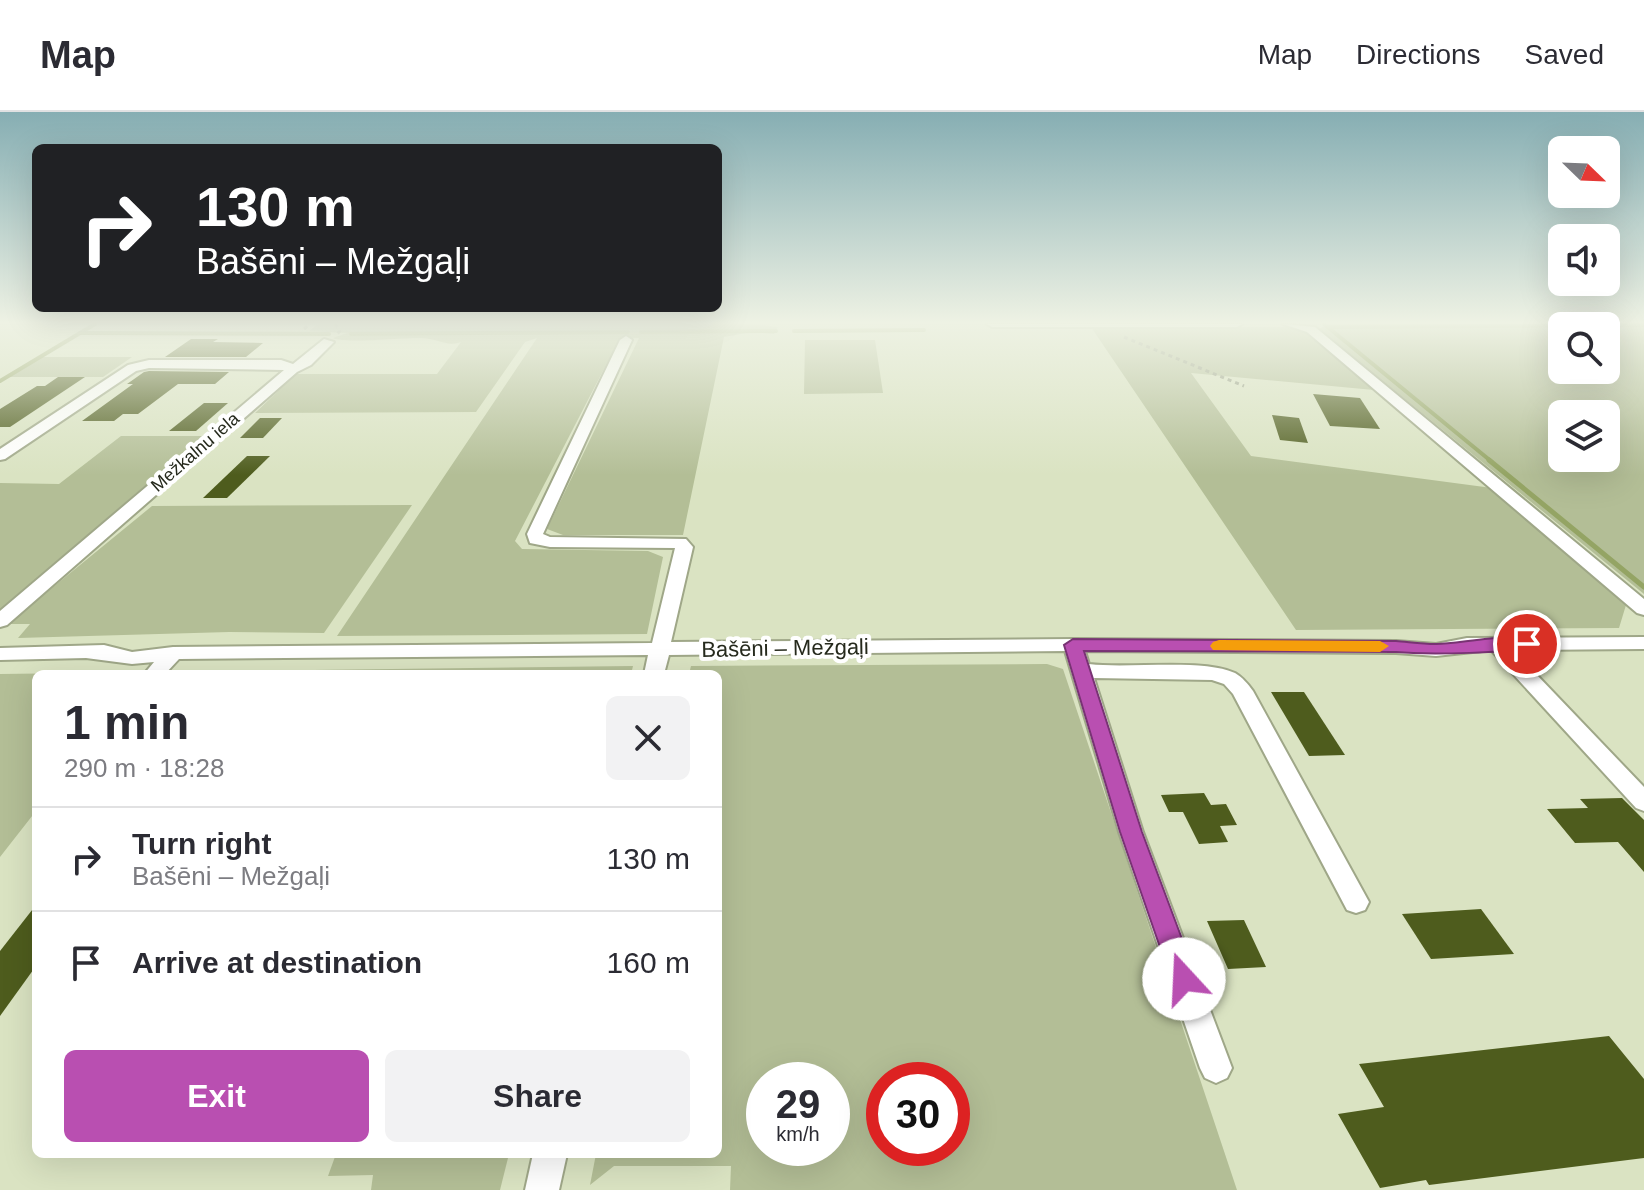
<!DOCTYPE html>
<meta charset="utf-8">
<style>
:root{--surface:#fff;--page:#f2f2f3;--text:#2b2b33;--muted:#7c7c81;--line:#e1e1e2;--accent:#b94fb1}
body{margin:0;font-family:Arial,sans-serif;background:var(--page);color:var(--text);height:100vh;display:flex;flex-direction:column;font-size:30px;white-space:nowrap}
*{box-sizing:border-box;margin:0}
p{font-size:26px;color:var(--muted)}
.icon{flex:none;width:44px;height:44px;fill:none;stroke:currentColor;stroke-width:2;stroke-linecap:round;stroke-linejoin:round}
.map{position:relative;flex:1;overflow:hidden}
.panel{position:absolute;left:32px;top:558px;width:690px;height:488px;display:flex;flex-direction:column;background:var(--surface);border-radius:12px;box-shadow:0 8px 32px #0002}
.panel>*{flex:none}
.top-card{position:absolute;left:32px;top:32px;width:690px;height:168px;border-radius:12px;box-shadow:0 8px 32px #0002;background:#202124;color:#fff;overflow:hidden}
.needle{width:52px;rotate:113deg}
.tools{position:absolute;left:1548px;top:24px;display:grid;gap:16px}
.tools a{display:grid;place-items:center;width:72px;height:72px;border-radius:12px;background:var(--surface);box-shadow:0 8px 32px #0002;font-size:40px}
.speed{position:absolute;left:746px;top:950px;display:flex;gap:16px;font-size:40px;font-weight:700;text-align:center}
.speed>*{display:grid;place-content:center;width:104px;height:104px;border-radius:50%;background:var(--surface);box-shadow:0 8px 32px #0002;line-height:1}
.speed small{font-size:20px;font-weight:400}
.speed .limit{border:12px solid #d22;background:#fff;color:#111}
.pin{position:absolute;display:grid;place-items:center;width:68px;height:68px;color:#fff;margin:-34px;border:4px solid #fff;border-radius:50%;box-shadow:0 2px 8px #0007}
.me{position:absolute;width:88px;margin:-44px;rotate:340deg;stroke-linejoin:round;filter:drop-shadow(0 0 6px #0008)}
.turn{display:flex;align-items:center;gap:28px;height:168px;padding:0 32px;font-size:36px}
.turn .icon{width:104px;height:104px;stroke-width:2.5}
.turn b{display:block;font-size:56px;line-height:68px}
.round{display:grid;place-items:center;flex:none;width:84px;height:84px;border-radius:12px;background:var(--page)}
.head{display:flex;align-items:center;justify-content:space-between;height:136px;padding:0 32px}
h1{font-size:48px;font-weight:600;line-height:60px}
.cta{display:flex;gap:16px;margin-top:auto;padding:16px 32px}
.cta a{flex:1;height:92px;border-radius:12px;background:var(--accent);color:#fff;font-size:32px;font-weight:600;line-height:92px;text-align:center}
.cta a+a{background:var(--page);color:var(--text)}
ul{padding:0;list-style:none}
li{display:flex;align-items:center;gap:24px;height:104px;padding:0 32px;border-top:2px solid var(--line)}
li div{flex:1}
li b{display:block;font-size:30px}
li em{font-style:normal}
header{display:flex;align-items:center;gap:48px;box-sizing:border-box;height:112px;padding:0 40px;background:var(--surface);border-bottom:2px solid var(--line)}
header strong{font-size:38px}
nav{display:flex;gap:44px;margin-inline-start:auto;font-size:28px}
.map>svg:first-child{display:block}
.green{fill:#b3be96;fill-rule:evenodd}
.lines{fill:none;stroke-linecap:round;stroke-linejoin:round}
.stream-far1{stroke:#94a464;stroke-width:4}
.stream{stroke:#94a464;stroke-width:5}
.building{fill:#4e5c1d}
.minor-casing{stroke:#9fa788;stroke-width:4}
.path{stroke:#90977e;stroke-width:3;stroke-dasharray:4 4;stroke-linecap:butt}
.minor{fill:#fff;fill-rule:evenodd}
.route{fill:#b94fb1;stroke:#783373;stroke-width:2}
.slow{fill:#f59e0b}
.labels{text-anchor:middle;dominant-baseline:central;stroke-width:8;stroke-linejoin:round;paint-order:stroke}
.far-street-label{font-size:18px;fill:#25291c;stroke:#fff}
.street-label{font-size:22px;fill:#25291c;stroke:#fff}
</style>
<header>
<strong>Map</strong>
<nav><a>Map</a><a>Directions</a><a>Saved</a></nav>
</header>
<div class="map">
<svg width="1644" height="1078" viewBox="0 0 1644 1078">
<rect width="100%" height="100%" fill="#dae3c2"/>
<g class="green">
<path d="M318 212H749L778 215 774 222 752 220 724 225 683 423H563L547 417 639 226H620L515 429 522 437 648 439 663 445 647 522 337 524 537 226 525 230 476 300 255 301 296 262H437L461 230C448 235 437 227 423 226 406 225 345 232 333 226L347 221 309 219Z"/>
<path d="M1328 212H1644V482L1319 217ZM1562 214H1606V258H1562ZM1562 302H1606V346H1562Z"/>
<path d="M1091 215H1294L1305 219 1374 278 1191 261 1251 344 1492 376 1626 493 1619 516 1296 518Z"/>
<path d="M805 228H875L883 281 804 282Z"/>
<path d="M40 245H132L103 265H5Z"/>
<path d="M121 324H203L0 498V371L59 372Z"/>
<path d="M412 393 324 521 229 520 18 526 30 512H8L152 394Z"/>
<path d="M1047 552 1063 557 1237 1078H730L731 1054H614L590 1073 596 1042H718V562H689L691 554ZM832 968V1036H764V968ZM952 968V1036H884V968Z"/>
<path d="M633 554 631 562H36V699L0 745V562Z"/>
<path d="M336 1042H509L500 1078H371L373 1063 328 1064Z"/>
</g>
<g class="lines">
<g class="stream-far1">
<path d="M1324 212 1492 350"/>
<path d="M1327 215 1644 213"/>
<path d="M794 219 924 218"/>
<path d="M641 220 776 219"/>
<path d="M80 221 329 222"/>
<path d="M351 222 628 220"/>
<path d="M0 269 95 212"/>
</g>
<path class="stream" d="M1489 348 1644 475"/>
</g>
<g class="building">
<path d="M191 227H218L213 230 263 231 246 245H165Z"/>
<path d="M144 260 149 259 229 260 215 272H178L138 302H123L114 309H82L133 272H127Z"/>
<path d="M58 265H85L10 315H0V297L37 274H45Z"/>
<path d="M1313 282 1360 286 1380 317 1330 314Z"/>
<path d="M204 291H228L196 319H169Z"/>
<path d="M1272 303 1299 306 1308 331 1280 328Z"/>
<path d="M260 306H282L263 326H240Z"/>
<path d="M247 344H270L227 386H203Z"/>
<path d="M1271 580H1304L1345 643 1309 644Z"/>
<path d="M1204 681 1211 693 1226 692 1237 713 1220 714 1228 730 1199 732 1183 700H1169L1161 683Z"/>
<path d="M1622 686 1644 708V760L1618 730 1575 731 1547 697 1588 696 1580 687Z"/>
<path d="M36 793V854L0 904V839Z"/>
<path d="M1481 797 1514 842 1431 847 1402 802Z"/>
<path d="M1244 808 1266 855 1228 857 1207 809Z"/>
<path d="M1609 924 1644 967V1046L1429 1073 1426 1068 1380 1076 1338 1002 1384 995 1359 952Z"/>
</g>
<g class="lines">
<defs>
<g id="minor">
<path d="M987 212H1242L1237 215H992Z"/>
<path d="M1283 212 1315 215 1644 487V503L1637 501 1307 220Z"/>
<path d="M626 224 632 228 543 422 550 425 686 427 693 435 671 530 1073 527 1396 529 1436 532 1467 526 1644 525V537L1513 538 1644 675V699L1636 696 1491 538 1436 544 1396 541 1085 539 1089 552C1129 557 1202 546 1235 561 1242 565 1248 572 1253 579L1369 790 1365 798 1356 801 1347 798 1233 582 1224 572 1212 568 1094 566 1143 720 1232 956 1227 966 1216 971 1205 966 1200 956 1119 720 1065 539 669 543 664 562H644L648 543 179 547 165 562H144L154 550 132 552 86 546 0 548V536L104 533 132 540 173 535 652 531 675 436 550 435 530 431 527 422 620 228Z"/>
<path d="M324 227 334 230 311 253 297 260 7 513 0 515V499L284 258 149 256 136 259 5 347 0 348V337L128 253 149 248H281L293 252Z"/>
<path d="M533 1042H567L559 1078H525Z"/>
</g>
</defs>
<use href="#minor" class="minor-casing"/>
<g class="path">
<path d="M335 212 340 219 336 223"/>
<path d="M304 217 310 212"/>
<path d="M1124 225 1244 274"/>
</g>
<use href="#minor" class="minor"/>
</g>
<linearGradient id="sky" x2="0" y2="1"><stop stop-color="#86aeb3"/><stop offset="0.58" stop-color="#eef2e4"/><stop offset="1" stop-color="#eef2e4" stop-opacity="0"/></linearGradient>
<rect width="1644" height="363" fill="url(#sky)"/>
<path class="route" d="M1073 527 1396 529C1409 530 1422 532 1435 532 1457 533 1520 517 1536 532 1525 543 1417 542 1396 540L1084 539 1142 720 1197 867 1193 876 1184 879 1175 876 1171 867 1120 720 1064 533Z"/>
<path class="slow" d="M1219 528 1380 529 1389 534 1380 540 1213 538 1210 534 1213 530Z"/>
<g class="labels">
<g class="far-street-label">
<text transform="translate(195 340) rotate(-41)">Mežkalnu iela</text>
</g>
<g class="street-label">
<text transform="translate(785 536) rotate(-1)">Bašēni – Mežgaļi</text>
</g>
</g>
</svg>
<div class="tools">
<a><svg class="needle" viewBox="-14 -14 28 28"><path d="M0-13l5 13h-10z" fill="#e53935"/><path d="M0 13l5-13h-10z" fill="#7c7c81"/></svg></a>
<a><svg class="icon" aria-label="sound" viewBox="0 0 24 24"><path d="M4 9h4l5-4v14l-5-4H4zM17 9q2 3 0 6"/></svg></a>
<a><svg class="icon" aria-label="search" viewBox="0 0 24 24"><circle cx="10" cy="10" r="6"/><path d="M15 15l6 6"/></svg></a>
<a><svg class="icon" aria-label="layers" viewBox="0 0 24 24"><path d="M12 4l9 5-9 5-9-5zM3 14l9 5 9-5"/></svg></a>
</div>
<div class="speed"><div>29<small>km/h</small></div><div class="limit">30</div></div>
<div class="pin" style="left:1527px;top:532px;background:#d93025"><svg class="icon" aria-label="arrive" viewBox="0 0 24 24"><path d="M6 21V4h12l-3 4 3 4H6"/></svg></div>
<svg class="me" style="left:1184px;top:867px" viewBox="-20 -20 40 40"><circle r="19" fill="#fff"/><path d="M0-13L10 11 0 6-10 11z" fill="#b94fb1"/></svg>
<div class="top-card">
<div class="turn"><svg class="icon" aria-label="right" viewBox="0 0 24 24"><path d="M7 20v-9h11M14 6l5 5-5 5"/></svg><div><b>130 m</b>Bašēni – Mežgaļi</div></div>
</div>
<section class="panel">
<div class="head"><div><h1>1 min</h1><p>290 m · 18:28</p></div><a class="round"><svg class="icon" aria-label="close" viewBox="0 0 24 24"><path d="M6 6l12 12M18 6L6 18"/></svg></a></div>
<ul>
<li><svg class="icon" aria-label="right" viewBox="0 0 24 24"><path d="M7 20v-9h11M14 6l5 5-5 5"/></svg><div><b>Turn right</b><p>Bašēni – Mežgaļi</p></div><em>130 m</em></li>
<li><svg class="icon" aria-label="arrive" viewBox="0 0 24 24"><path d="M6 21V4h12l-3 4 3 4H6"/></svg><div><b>Arrive at destination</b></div><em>160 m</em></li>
</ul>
<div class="cta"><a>Exit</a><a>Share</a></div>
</section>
</div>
